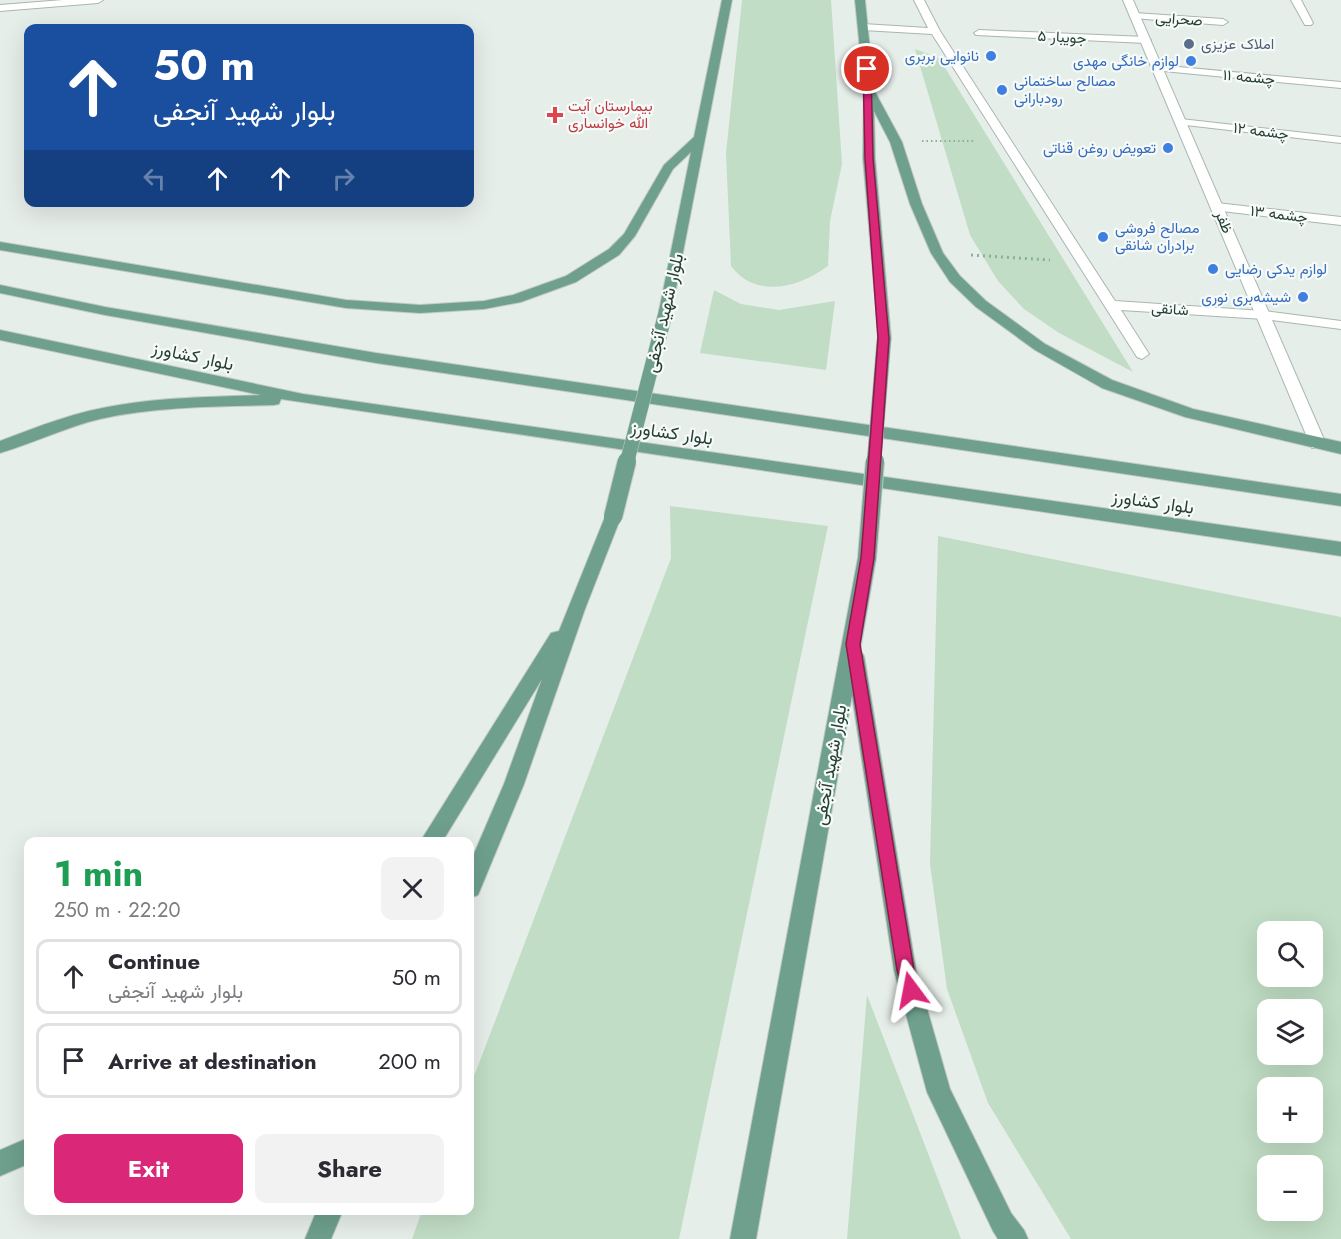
<!DOCTYPE html>
<meta charset="utf-8">
<style>
:root{--surface:#fff;--page:#f2f2f3;--text:#2b2b33;--muted:#7c7c81;--line:#e1e1e2;--accent:#db2777}
body{margin:0;font-family:Jost,Vazirmatn,sans-serif;background:var(--page);color:var(--text);height:100vh;display:flex;flex-direction:column;font-size:22px;white-space:nowrap}
*{box-sizing:border-box;margin:0}
p{font-size:20px;color:var(--muted)}
.icon{flex:none;width:33px;height:33px;fill:none;stroke:currentColor;stroke-width:2;stroke-linecap:round;stroke-linejoin:round}
.map{position:relative;flex:1;overflow:hidden}
.panel{position:absolute;left:24px;top:837px;width:450px;height:378px;display:flex;flex-direction:column;background:var(--surface);border-radius:12px;box-shadow:0 6px 24px #0002}
.panel>*{flex:none}
.banner{position:absolute;left:24px;top:24px;width:450px;height:183px;border-radius:12px;box-shadow:0 6px 24px #0002;background:#1a4fa0;color:#fff;overflow:hidden}
.fabs{position:absolute;left:1257px;top:921px;display:grid;gap:12px}
.fabs a{display:grid;place-items:center;width:66px;height:66px;border-radius:12px;background:var(--surface);box-shadow:0 6px 24px #0002;font-size:30px}
.pin{position:absolute;display:grid;place-items:center;width:51px;height:51px;color:#fff;margin:-26px;border:3px solid #fff;border-radius:50%;box-shadow:0 2px 6px #0007}
.me{position:absolute;width:66px;margin:-33px;rotate:347deg;stroke-linejoin:round;filter:drop-shadow(0 0 4px #0008)}
.turn{display:flex;align-items:center;gap:21px;height:126px;padding:0 30px;font-size:27px}
.turn .icon{width:78px;height:78px;stroke-width:2.5}
.turn b{display:block;font-size:42px;line-height:51px}
.lanes{display:flex;align-items:center;height:57px;padding:0 30px;background:#0003;justify-content:center;gap:30px;direction:ltr}
.lanes .off{opacity:.35}
.round{display:grid;place-items:center;flex:none;width:63px;height:63px;border-radius:12px;background:var(--page)}
.summary{display:flex;align-items:center;justify-content:space-between;height:102px;padding:0 30px}
h1{font-size:36px;font-weight:700;line-height:45px;color:#1e9e55}
.button{display:flex;gap:12px;margin-top:auto;padding:12px 30px}
.button a{flex:1;height:69px;border-radius:12px;background:var(--accent);color:#fff;font-size:24px;font-weight:700;line-height:69px;text-align:center}
.button a+a{background:var(--page);color:var(--text)}
ul{padding:0;list-style:none}
li{display:flex;align-items:center;gap:18px;height:75px;margin:0 12px 9px;padding:0 18px;border:3px solid var(--line);border-radius:12px}
li div{flex:1}
li b{display:block;font-size:22px}
li em{font-style:normal}
.map>svg:first-child{display:block}
.green{fill:#c1ddc5;fill-rule:evenodd}
.lines{fill:none;stroke-linecap:round;stroke-linejoin:round}
.service-casing{stroke:#a9b6af;stroke-width:2}
.minor-casing{stroke:#a9b6af;stroke-width:2}
.tertiary-casing{stroke:#a9b6af;stroke-width:2}
.primary-casing{stroke:#c2c9c6;stroke-width:2}
.path-far1{stroke:#89af9e;stroke-width:2;stroke-dasharray:1.5 3;stroke-linecap:butt}
.path{stroke:#89af9e;stroke-width:3;stroke-dasharray:2 4;stroke-linecap:butt}
.service{fill:#fff;fill-rule:evenodd}
.minor{fill:#fff;fill-rule:evenodd}
.tertiary{fill:#fff;fill-rule:evenodd}
.primary{fill:#6ea08d;fill-rule:evenodd}
.primary-bridge-far1-casing{stroke:#c2c9c6;stroke-width:15;stroke-linecap:butt}
.primary-bridge-casing{stroke:#c2c9c6;stroke-width:20;stroke-linecap:butt}
.primary-bridge-far1{stroke:#6ea08d;stroke-width:14}
.primary-bridge{stroke:#6ea08d;stroke-width:18}
.route{fill:#db2777;stroke:#8e194d;stroke-width:1.5}
.service-dot{fill:#5c6f8a;stroke:#f6faf8;stroke-width:2}
.shop-dot{fill:#3f7fe0;stroke:#f6faf8;stroke-width:2}
.health-dot{fill:#e0444e;stroke:#f6faf8;stroke-width:2}
.labels{text-anchor:middle;dominant-baseline:central;stroke-width:4.5;stroke-linejoin:round;paint-order:stroke}
.far-street-label{font-size:15px;fill:#263f35;stroke:#f6faf8}
.far-service-label{font-size:15px;fill:#4e5e75;stroke:#f6faf8;text-anchor:start}
.far-shop-label{font-size:15px;fill:#366cbe;stroke:#f6faf8;text-anchor:end}
.far-health-label{font-size:15px;fill:#be3a42;stroke:#f6faf8;text-anchor:start}
.street-label{font-size:18px;fill:#263f35;stroke:#f6faf8}
</style>
<div class="map">
<svg width="1341" height="1239" viewBox="0 0 1341 1239">
<rect width="100%" height="100%" fill="#e6eee9"/>
<g class="green">
<path d="M742 0H831L842 164 830 221 828 266C798 288 756 299 731 266L726 153Z"/>
<path d="M915 49 939 58 1133 372 1059 333 1024 309 998 281 970 235Z"/>
<path d="M714 290 741 304 779 310 835 301 826 370 700 353Z"/>
<path d="M670 506 828 526 679 1239H412L422 1211 470 1210V1087L671 558Z"/>
<path d="M938 536 1341 617V1239H1071L988 1103 947 989 930 864ZM1268 932H1312V976H1268ZM1268 1010H1312V1054H1268ZM1268 1088H1312V1132H1268ZM1268 1166H1312V1210H1268Z"/>
<path d="M867 995 961 1239H847Z"/>
</g>
<g class="lines">
<defs>
<path id="service" d="M63 0H103L98 3 0 11V5Z"/>
<g id="minor">
<path d="M914 0H924L940 31 1115 301 1264 311 1341 321V329L1264 319 1121 310 1149 354 1142 359 1137 357 932 34 863 30 858 27 863 24 928 28Z"/>
<path d="M1291 0H1301L1313 23 1311 25H1305Z"/>
<path d="M1135 13 1223 19 1228 22 1223 25 1132 18 1130 16Z"/>
<path d="M979 30 1146 37 1151 40 1146 43 976 35 974 33Z"/>
<path d="M1157 65 1341 82V88L1153 70 1152 68Z"/>
<path d="M1181 119 1341 137V143L1177 124V120Z"/>
<path d="M1217 203 1341 217V225L1213 210 1211 207Z"/>
</g>
<path id="tertiary" d="M1123 0H1133L1326 444 1324 448H1312L1310 444Z"/>
<g id="primary">
<path d="M722 0H732L671 314 666 315 659 311 691 152 673 169 635 236 619 255 576 282 521 302 484 309 420 313 346 308 0 250V242L346 300 420 305 484 301 513 295 566 276 609 249 624 234 664 165 694 137Z"/>
<path d="M855 0H865L874 90 902 142 922 204 943 253 960 276 986 301 1045 344 1112 380 1193 409 1341 442V454L1185 417 1102 388 1035 350 976 307 950 282 931 253 910 204 890 142 874 111 875 158 891 339 889 342H879L863 158 864 90Z"/>
<path d="M0 285 105 307 376 353 1341 494V506L376 363 105 315 0 293Z"/>
<path d="M0 330 303 394 1341 542V556L281 399 279 404 274 405C216 407 157 406 100 419 66 427 34 443 0 453V441C39 426 78 411 119 405 166 397 214 397 261 395L0 340Z"/>
<path d="M613 511 619 513 621 517 585 609 524 784 478 895 470 898V863L504 784 542 679 442 842H420L551 633 559 631 605 517 607 513Z"/>
<path d="M867 551 873 553 876 558 860 650 864 656 916 970 950 1089 1011 1213 1024 1230 1028 1239H998L993 1231 927 1092 894 970 852 695 756 1239H730L858 558 861 553Z"/>
<path d="M28 1138V1164L0 1176V1150Z"/>
<path d="M317 1210H343L331 1239H305Z"/>
</g>
</defs>
<use href="#service" class="service-casing"/>
<use href="#minor" class="minor-casing"/>
<use href="#tertiary" class="tertiary-casing"/>
<use href="#primary" class="primary-casing"/>
<path class="path-far1" d="M922 141H975"/>
<path class="path" d="M971 255 1050 260"/>
<use href="#service" class="service"/>
<use href="#minor" class="minor"/>
<use href="#tertiary" class="tertiary"/>
<use href="#primary" class="primary"/>
<defs>
<g id="primary-bridge-far1">
<path d="M627 462 666 311"/>
<path d="M874 462 884 339"/>
</g>
<g id="primary-bridge">
<path d="M613 517 627 461"/>
<path d="M867 558 875 461"/>
</g>
</defs>
<use href="#primary-bridge-far1" class="primary-bridge-far1-casing"/>
<use href="#primary-bridge" class="primary-bridge-casing"/>
<use href="#primary-bridge-far1" class="primary-bridge-far1"/>
<use href="#primary-bridge" class="primary-bridge"/>
</g>
<path class="route" d="M867 67 871 69 873 158 889 339 874 558 860 644 914 970 920 990 917 997 911 999 905 997 897 970 846 644 861 558 878 339 865 158 863 69Z"/>
<circle class="service-dot" cx="1189" cy="44" r="6"/>
<g class="shop-dot">
<circle cx="991" cy="56" r="6"/>
<circle cx="1191" cy="61" r="6"/>
<circle cx="1002" cy="90" r="6"/>
<circle cx="1168" cy="148" r="6"/>
<circle cx="1103" cy="237" r="6"/>
<circle cx="1213" cy="269" r="6"/>
<circle cx="1303" cy="297" r="6"/>
</g>
<path class="health-dot" d="M552 106h6v6h6v6h-6v6h-6v-6h-6v-6h6z"/>
<g class="labels">
<g class="far-street-label">
<text transform="translate(1179 19) rotate(4)">صحرایی</text>
<text transform="translate(1062 37) rotate(3)">جویبار ۵</text>
<text transform="translate(1249 77) rotate(5)">چشمه ۱۱</text>
<text transform="translate(1261 131) rotate(7)">چشمه ۱۲</text>
<text transform="translate(1279 214) rotate(7)">چشمه ۱۳</text>
<text transform="translate(1224 222) rotate(67)">ظفر</text>
<text transform="translate(1170 309) rotate(4)">شانقی</text>
</g>
<g class="far-service-label">
<text x="1201" y="44">املاک عزیزی</text>
</g>
<g class="far-shop-label">
<text x="979" y="56">نانوایی بربری</text>
<text x="1179" y="61">لوازم خانگی مهدی</text>
<text x="1014" y="81" text-anchor="start">مصالح ساختمانی<tspan x="1014" dy="17">رودبارانی</tspan></text>
<text x="1156" y="148">تعویض روغن قناتی</text>
<text x="1115" y="228" text-anchor="start">مصالح فروشی<tspan x="1115" dy="17">برادران شانقی</tspan></text>
<text x="1225" y="269" text-anchor="start">لوازم یدکی رضایی</text>
<text x="1291" y="297">شیشه‌بری نوری</text>
</g>
<g class="far-health-label">
<text x="568" y="106">بیمارستان آیت<tspan x="568" dy="17">الله خوانساری</tspan></text>
</g>
<g class="street-label">
<text transform="translate(664 313) rotate(-77)">بلوار شهید آنجفی</text>
<text transform="translate(193 356) rotate(12)">بلوار کشاورز</text>
<text transform="translate(672 433) rotate(8)">بلوار کشاورز</text>
<text transform="translate(1153 502) rotate(8)">بلوار کشاورز</text>
<text transform="translate(830 765) rotate(-80)">بلوار شهید آنجفی</text>
</g>
</g>
</svg>
<div class="fabs">
<a><svg class="icon" aria-label="search" viewBox="0 0 24 24"><circle cx="10" cy="10" r="6"/><path d="M15 15l6 6"/></svg></a>
<a><svg class="icon" aria-label="layers" viewBox="0 0 24 24"><path d="M12 4l9 5-9 5-9-5zM3 14l9 5 9-5"/></svg></a>
<a>+</a>
<a>−</a>
</div>
<div class="pin" style="left:867px;top:69px;background:#d93025"><svg class="icon" aria-label="arrive" viewBox="0 0 24 24"><path d="M6 21V4h12l-3 4 3 4H6"/></svg></div>
<svg class="me" style="left:911px;top:990px" viewBox="-20 -20 40 40"><path d="M0-17L14 15 0 8-14 15z" fill="#db2777" stroke="#fff" stroke-width="4"/></svg>
<div class="banner">
<div class="turn"><svg class="icon" aria-label="ahead" viewBox="0 0 24 24"><path d="M12 20V5M6 11l6-6 6 6"/></svg><div><b>50 m</b>بلوار شهید آنجفی</div></div>
<div class="lanes"><svg class="icon off" aria-label="left" viewBox="0 0 24 24"><path d="M17 20v-9H6M10 6l-5 5 5 5"/></svg><svg class="icon" aria-label="ahead" viewBox="0 0 24 24"><path d="M12 20V5M6 11l6-6 6 6"/></svg><svg class="icon" aria-label="ahead" viewBox="0 0 24 24"><path d="M12 20V5M6 11l6-6 6 6"/></svg><svg class="icon off" aria-label="right" viewBox="0 0 24 24"><path d="M7 20v-9h11M14 6l5 5-5 5"/></svg></div>
</div>
<section class="panel">
<div class="summary"><div><h1>1 min</h1><p>250 m · 22:20</p></div><a class="round"><svg class="icon" aria-label="close" viewBox="0 0 24 24"><path d="M6 6l12 12M18 6L6 18"/></svg></a></div>
<ul>
<li><svg class="icon" aria-label="ahead" viewBox="0 0 24 24"><path d="M12 20V5M6 11l6-6 6 6"/></svg><div><b>Continue</b><p>بلوار شهید آنجفی</p></div><em>50 m</em></li>
<li><svg class="icon" aria-label="arrive" viewBox="0 0 24 24"><path d="M6 21V4h12l-3 4 3 4H6"/></svg><div><b>Arrive at destination</b></div><em>200 m</em></li>
</ul>
<div class="button"><a>Exit</a><a>Share</a></div>
</section>
</div>
